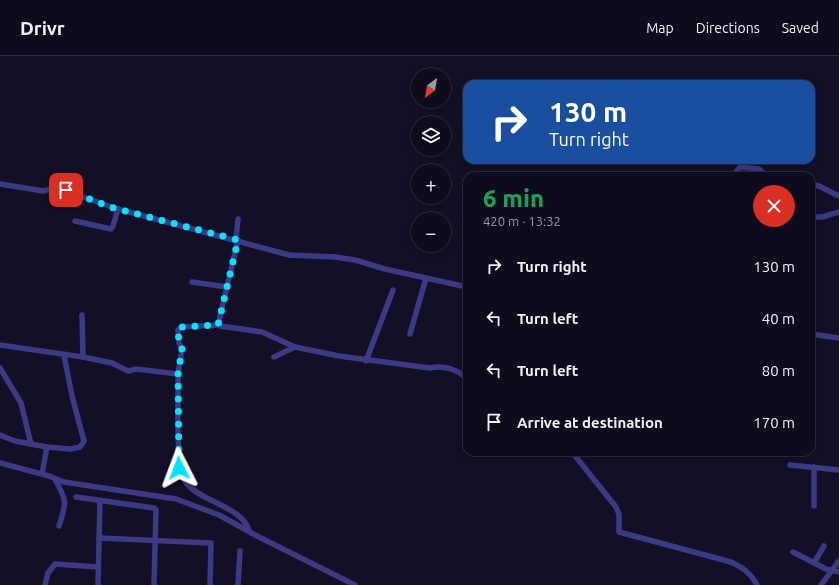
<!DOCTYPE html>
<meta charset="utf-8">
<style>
:root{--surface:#0e0b1c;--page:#171425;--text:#f1f3f6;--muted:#9b9ba3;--line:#2e2b3b}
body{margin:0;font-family:Ubuntu,sans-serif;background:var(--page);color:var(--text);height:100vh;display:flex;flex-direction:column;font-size:15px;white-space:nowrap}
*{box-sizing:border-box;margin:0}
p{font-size:13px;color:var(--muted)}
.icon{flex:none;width:22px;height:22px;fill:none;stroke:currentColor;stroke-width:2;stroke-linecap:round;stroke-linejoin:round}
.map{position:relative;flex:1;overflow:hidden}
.panel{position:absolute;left:463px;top:116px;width:352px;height:284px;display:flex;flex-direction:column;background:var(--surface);border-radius:12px;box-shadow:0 2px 10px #0003,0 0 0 1px var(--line)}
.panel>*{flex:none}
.top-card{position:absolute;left:463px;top:24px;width:352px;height:84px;border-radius:12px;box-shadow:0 2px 10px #0003,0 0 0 1px var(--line);background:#1a4fa0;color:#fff;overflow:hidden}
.needle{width:26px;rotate:211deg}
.controls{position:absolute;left:411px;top:12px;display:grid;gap:8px}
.controls a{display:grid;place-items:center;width:40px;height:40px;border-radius:50%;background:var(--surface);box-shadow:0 2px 10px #0003,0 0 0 1px var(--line);font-size:20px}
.pin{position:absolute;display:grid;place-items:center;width:34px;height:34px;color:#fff;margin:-17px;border-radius:8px;box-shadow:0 2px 6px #0006}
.me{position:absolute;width:44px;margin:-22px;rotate:357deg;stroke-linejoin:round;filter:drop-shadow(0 0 3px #0008)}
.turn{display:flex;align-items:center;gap:14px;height:84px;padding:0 20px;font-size:18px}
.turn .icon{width:52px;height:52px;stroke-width:2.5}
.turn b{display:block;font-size:28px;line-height:34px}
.round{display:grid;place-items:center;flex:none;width:42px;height:42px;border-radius:21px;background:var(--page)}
.headline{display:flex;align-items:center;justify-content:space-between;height:68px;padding:0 20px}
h1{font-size:24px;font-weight:800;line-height:30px;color:#1e9e55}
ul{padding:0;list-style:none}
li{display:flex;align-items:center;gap:12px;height:52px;padding:0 20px}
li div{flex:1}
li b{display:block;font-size:15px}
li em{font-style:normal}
header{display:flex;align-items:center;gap:24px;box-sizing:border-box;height:56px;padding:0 20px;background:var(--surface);border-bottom:1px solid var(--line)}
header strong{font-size:19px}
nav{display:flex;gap:22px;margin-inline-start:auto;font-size:14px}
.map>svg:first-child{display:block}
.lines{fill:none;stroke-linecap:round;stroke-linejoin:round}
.minor{stroke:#3d3a85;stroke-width:5.5}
.route{stroke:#00e5ff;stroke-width:7;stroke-dasharray:0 12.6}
</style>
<header>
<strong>Drivr</strong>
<nav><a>Map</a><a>Directions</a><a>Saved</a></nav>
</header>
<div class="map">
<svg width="839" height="529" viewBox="0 0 839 529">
<rect width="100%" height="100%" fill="#130f26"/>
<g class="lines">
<g class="minor">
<path d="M733 120 740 111 759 113 767 120"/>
<path d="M782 120H785"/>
<path d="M0 128 43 135 57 132 118 153 289 199 335 201 355 204 385 213 467 231"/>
<path d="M811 128 819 130 839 140"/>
<path d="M811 161H822L839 156"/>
<path d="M75 165 111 173 113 170 118 153"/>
<path d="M236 184 238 163"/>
<path d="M238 184 218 269 220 270 262 276 295 291 339 300 430 312C443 309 458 313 467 323"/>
<path d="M192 226 227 231"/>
<path d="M410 278 426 222"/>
<path d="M811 278 839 282"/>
<path d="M0 289 83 301 82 259"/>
<path d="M83 301 112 307 128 315 136 313 178 318C179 341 174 411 187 428 202 446 243 451 249 475"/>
<path d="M274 301 295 291"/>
<path d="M366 305 393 234"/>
<path d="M0 312 21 347 31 388 47 391 42 418"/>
<path d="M178 318 182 293 179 287 178 274 181 271 218 269"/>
<path d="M463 319 467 311"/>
<path d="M0 379 15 385 31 388"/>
<path d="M47 391 71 393 80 391 84 385 72 340 64 299"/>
<path d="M572 396 616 451 619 458V476L731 506C743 512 751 517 757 529"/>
<path d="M0 407 49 420 64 426 176 443 219 459 257 480 355 529"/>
<path d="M790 409 839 414"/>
<path d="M814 411V450"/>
<path d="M55 423C67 445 67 446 59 470"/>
<path d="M76 441 154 452 156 454 154 529"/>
<path d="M99 482 211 487 210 529"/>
<path d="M793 496 826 513 839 516"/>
<path d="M814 507 824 490"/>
<path d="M45 529 48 517 55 508 98 511"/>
<path d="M98 529 100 445"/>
<path d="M238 529 240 495"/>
<path d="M821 529 839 505"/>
</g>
</g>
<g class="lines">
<path class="route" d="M66 134 110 151 238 184 218 269 181 271 178 274 179 287 182 293 178 318 179 412"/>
</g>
</svg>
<div class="controls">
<a><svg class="needle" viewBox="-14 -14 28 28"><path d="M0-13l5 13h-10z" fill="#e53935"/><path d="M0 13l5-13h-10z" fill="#9b9ba3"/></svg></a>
<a><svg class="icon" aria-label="layers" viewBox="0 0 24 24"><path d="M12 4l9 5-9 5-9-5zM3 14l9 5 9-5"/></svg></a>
<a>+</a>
<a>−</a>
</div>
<div class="pin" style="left:66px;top:134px;background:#d93025"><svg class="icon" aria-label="arrive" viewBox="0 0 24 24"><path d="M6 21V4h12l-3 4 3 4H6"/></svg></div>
<svg class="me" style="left:179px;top:412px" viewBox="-20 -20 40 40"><path d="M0-17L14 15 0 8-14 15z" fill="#00e5ff" stroke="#fff" stroke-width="4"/></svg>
<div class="top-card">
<div class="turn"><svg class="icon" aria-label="right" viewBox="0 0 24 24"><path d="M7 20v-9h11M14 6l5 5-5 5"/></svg><div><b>130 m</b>Turn right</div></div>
</div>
<section class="panel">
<div class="headline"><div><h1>6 min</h1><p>420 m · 13:32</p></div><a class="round" style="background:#d93025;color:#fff"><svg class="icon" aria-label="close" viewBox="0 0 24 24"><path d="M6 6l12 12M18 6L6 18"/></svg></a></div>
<ul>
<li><svg class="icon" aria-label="right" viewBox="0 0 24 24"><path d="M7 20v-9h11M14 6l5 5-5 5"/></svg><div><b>Turn right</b></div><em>130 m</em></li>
<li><svg class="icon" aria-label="left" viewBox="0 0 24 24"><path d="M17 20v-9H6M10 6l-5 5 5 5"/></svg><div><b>Turn left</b></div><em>40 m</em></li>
<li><svg class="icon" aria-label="left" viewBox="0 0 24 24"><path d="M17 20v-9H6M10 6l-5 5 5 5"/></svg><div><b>Turn left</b></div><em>80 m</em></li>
<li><svg class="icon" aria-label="arrive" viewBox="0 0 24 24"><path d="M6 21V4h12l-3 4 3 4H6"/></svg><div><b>Arrive at destination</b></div><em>170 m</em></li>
</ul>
</section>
</div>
